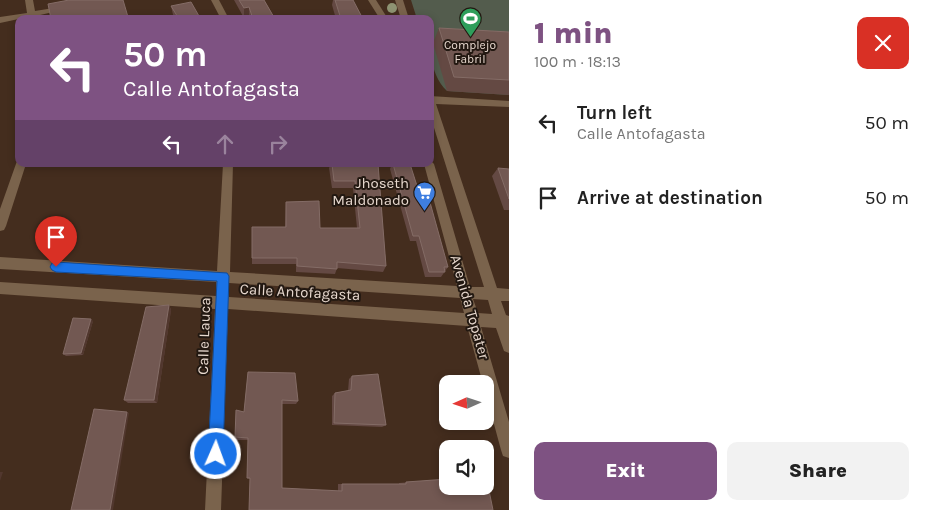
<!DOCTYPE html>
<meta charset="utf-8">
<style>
:root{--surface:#fff;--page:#f2f2f2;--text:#222;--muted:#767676;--accent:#7e5282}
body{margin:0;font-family:Karla,sans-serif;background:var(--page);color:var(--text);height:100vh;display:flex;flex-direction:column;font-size:19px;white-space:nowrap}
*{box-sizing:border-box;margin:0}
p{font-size:16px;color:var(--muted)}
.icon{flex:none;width:28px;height:28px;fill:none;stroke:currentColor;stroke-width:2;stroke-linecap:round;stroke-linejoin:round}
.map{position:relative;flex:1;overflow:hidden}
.side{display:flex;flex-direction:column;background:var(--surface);width:425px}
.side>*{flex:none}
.guide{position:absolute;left:15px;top:15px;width:419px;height:152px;border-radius:10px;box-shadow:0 2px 8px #0003;background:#7e5282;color:#fff;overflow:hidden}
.needle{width:32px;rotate:267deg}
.tools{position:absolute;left:439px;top:375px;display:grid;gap:10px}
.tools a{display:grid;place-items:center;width:55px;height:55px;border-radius:10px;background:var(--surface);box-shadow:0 2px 8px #0003;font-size:25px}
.pin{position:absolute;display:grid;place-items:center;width:42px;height:42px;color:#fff;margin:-51px -21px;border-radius:50% 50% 50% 0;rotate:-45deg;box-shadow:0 0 5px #0007}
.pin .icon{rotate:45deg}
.me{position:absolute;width:55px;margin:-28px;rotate:2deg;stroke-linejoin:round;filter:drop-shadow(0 0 4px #0008)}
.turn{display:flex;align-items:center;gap:18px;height:105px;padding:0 25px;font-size:22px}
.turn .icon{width:65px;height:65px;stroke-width:2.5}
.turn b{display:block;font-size:35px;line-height:42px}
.lanes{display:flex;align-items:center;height:48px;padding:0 25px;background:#0003;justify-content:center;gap:25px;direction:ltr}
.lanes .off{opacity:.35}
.round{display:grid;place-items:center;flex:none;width:52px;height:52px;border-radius:10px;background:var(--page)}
.head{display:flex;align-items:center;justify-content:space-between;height:85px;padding:0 25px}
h1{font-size:30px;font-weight:800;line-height:38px;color:var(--accent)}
.primary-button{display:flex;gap:10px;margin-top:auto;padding:10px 25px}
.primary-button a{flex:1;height:58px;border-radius:10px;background:var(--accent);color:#fff;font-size:20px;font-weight:800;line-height:58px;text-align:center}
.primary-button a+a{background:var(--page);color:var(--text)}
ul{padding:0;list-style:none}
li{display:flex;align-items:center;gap:15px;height:75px;padding:0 25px}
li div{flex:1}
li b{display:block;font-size:19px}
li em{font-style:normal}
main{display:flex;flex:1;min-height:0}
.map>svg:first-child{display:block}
.green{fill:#535c4d}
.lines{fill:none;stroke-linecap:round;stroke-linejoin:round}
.minor{fill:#7a634c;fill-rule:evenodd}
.tree{fill:#8e9372}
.wall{fill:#644943}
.shaded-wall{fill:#51372e}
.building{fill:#725852;stroke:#846c66}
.route{fill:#1a73e8;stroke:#114b97}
.labels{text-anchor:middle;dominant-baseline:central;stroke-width:4;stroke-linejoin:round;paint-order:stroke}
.far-poi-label{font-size:12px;fill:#e7d8ce;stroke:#221811}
.poi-label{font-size:15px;fill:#e7d8ce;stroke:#221811;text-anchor:end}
.street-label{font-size:15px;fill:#e7d8ce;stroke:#221811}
</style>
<main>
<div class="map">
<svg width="509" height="510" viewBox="0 0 509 510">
<rect width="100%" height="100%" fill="#442d1e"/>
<path class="green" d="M411 0H509V95L447 91C428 73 430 43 430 19H417Z"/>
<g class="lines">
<g class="minor">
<path d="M25 0H33L35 11 66 6 70 8 36 16V19L28 17 0 23V17L27 13Z"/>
<path d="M211 0H219L229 19H221Z"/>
<path d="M368 0H376L388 19H380Z"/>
<path d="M395 0H403L409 19H401Z"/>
<path d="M430 96 509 101V107L436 104 497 288 509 289V301H501L506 315 509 316V353L504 351 496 328 481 327 509 422V458L503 456 501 450 485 391V384H483L467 326 228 309 221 510H205L215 309 0 294V282L216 296V282L0 269V257L217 271 223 164H233L230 272 457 286 424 164H430V160L434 164 470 287H484L430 115ZM229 283 460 298 464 313 229 297ZM473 299 488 300 492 314 478 313Z"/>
<path d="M17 161H19V164H26L6 226 4 230 0 231V209Z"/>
</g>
</g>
<circle class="tree" cx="392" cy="8" r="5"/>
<g class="wall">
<path d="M234 0H264L275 19H249V17L244 18Z"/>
<path d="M333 0H353L363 19H336L332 5Z"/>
<path d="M171 6 199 19H174Z"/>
<path d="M439 28 509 32V95L447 91 433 43Z"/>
<path d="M46 164H94L47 165Z"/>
<path d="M331 164H378L386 266 383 272 337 268 335 274 296 272V264H252V227H285L286 202 320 228H357L353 188H332L329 168Z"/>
<path d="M392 164H410L418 189 448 267 441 277H425L416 241H410L390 169Z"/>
<path d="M498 168 509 169V211V210H504L492 176Z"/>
<path d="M169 305 171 310 157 403H128L124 400Z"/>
<path d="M93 321 83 355 66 356 63 354Z"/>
<path d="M248 372 298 401 296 404H282V488L338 491V484H399V483L448 479 249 510 250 479 247 478 248 440H236L235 437 244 412Z"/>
<path d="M352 376 386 425 382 427 332 425V396L335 393 348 391 349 379Z"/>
</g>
<g class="shaded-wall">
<path d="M249 7V17L244 18V8Z"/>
<path d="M199 16V19H191Z"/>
<path d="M128 17 129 19H116Z"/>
<path d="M169 305 171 310 157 403 154 400Z"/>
<path d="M91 319 93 321 83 355 81 353Z"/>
<path d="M127 412 129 413 113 510H110Z"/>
<path d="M0 472H3L0 481Z"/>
</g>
<g class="building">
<path d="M69 0H123L128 17 116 19H51L48 4Z"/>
<path d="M239 0H264L275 19H253L249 7 244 8Z"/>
<path d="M335 0H353L363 19H341Z"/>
<path d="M191 2 199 16 191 19H179L171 6Z"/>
<path d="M439 28 509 32V80L454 77Z"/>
<path d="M332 164H378L386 266 337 262V269L297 266V258H252V227H286V202L319 201 320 228H360L355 181H334Z"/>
<path d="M393 164H410L418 189 426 188 448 267H444L445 272H429L419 236H413Z"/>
<path d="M498 168 509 169V199Z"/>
<path d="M169 305 154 400H124L146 307Z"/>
<path d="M73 318 91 319 81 353 63 354Z"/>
<path d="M248 372 295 373 298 401 282 400V488L342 491V484H406V482L448 479V486H485V476H486L493 510H249L250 478H247L248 438 235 437 236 410 244 412Z"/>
<path d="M378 374 386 425 334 423 335 393 351 390 352 376Z"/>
<path d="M94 409 127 412 110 510H71Z"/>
</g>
<path class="route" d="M56 262 227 273 229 276 223 454 221 459 216 461 210 459 208 454 217 281 56 272 52 270 50 267 52 263Z"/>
<defs>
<symbol id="stadium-pin" viewBox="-11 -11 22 30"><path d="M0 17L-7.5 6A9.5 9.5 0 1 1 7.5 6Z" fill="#2e9e5b" stroke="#221811"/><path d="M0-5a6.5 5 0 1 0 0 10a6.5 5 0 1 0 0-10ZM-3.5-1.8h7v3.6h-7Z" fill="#fff"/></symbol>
<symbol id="supermarket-pin" viewBox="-11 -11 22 30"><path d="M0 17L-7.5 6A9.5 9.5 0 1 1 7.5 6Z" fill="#3f7fe0" stroke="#221811"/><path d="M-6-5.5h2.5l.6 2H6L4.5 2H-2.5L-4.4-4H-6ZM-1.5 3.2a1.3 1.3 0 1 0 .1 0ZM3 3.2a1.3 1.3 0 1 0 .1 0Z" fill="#fff"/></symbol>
</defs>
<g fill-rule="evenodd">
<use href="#stadium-pin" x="458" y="6" width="25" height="34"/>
<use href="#supermarket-pin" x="412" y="180" width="25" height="34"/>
</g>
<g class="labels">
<g class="far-poi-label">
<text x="470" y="45">Complejo<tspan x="470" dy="14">Fabril</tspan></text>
</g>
<g class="poi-label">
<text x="409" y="183">Jhoseth<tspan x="409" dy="17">Maldonado</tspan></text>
</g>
<g class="street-label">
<text transform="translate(300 292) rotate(3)">Calle Antofagasta</text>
<text transform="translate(470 307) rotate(74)">Avenida Topater</text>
<text transform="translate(204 336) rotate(-88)">Calle Lauca</text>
</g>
</g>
</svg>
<div class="tools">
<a><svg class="needle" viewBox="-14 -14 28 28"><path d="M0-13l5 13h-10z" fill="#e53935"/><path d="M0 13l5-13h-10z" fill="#767676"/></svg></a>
<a><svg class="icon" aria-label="sound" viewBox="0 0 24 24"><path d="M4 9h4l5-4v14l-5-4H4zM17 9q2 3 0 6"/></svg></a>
</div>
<div class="pin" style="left:56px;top:267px;background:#d93025"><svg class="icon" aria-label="arrive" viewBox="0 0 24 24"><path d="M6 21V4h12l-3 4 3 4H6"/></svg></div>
<svg class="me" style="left:216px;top:454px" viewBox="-20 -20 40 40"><circle r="17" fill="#1a73e8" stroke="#fff" stroke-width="3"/><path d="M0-11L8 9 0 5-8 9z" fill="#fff"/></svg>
<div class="guide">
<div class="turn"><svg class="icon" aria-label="left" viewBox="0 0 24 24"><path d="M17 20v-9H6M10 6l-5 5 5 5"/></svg><div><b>50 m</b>Calle Antofagasta</div></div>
<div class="lanes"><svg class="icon" aria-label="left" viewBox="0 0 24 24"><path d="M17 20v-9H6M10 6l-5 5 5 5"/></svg><svg class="icon off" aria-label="ahead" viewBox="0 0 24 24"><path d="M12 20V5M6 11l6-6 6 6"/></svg><svg class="icon off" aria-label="right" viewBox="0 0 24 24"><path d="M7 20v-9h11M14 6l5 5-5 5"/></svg></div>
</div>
</div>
<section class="side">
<div class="head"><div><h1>1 min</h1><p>100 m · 18:13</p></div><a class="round" style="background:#d93025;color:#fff"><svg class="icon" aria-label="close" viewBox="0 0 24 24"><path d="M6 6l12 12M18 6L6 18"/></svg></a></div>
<ul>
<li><svg class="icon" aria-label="left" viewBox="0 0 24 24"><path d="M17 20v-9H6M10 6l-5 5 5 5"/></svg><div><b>Turn left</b><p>Calle Antofagasta</p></div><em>50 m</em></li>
<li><svg class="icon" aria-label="arrive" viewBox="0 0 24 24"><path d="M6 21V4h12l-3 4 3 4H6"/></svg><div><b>Arrive at destination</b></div><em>50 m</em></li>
</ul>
<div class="primary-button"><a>Exit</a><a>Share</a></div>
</section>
</main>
